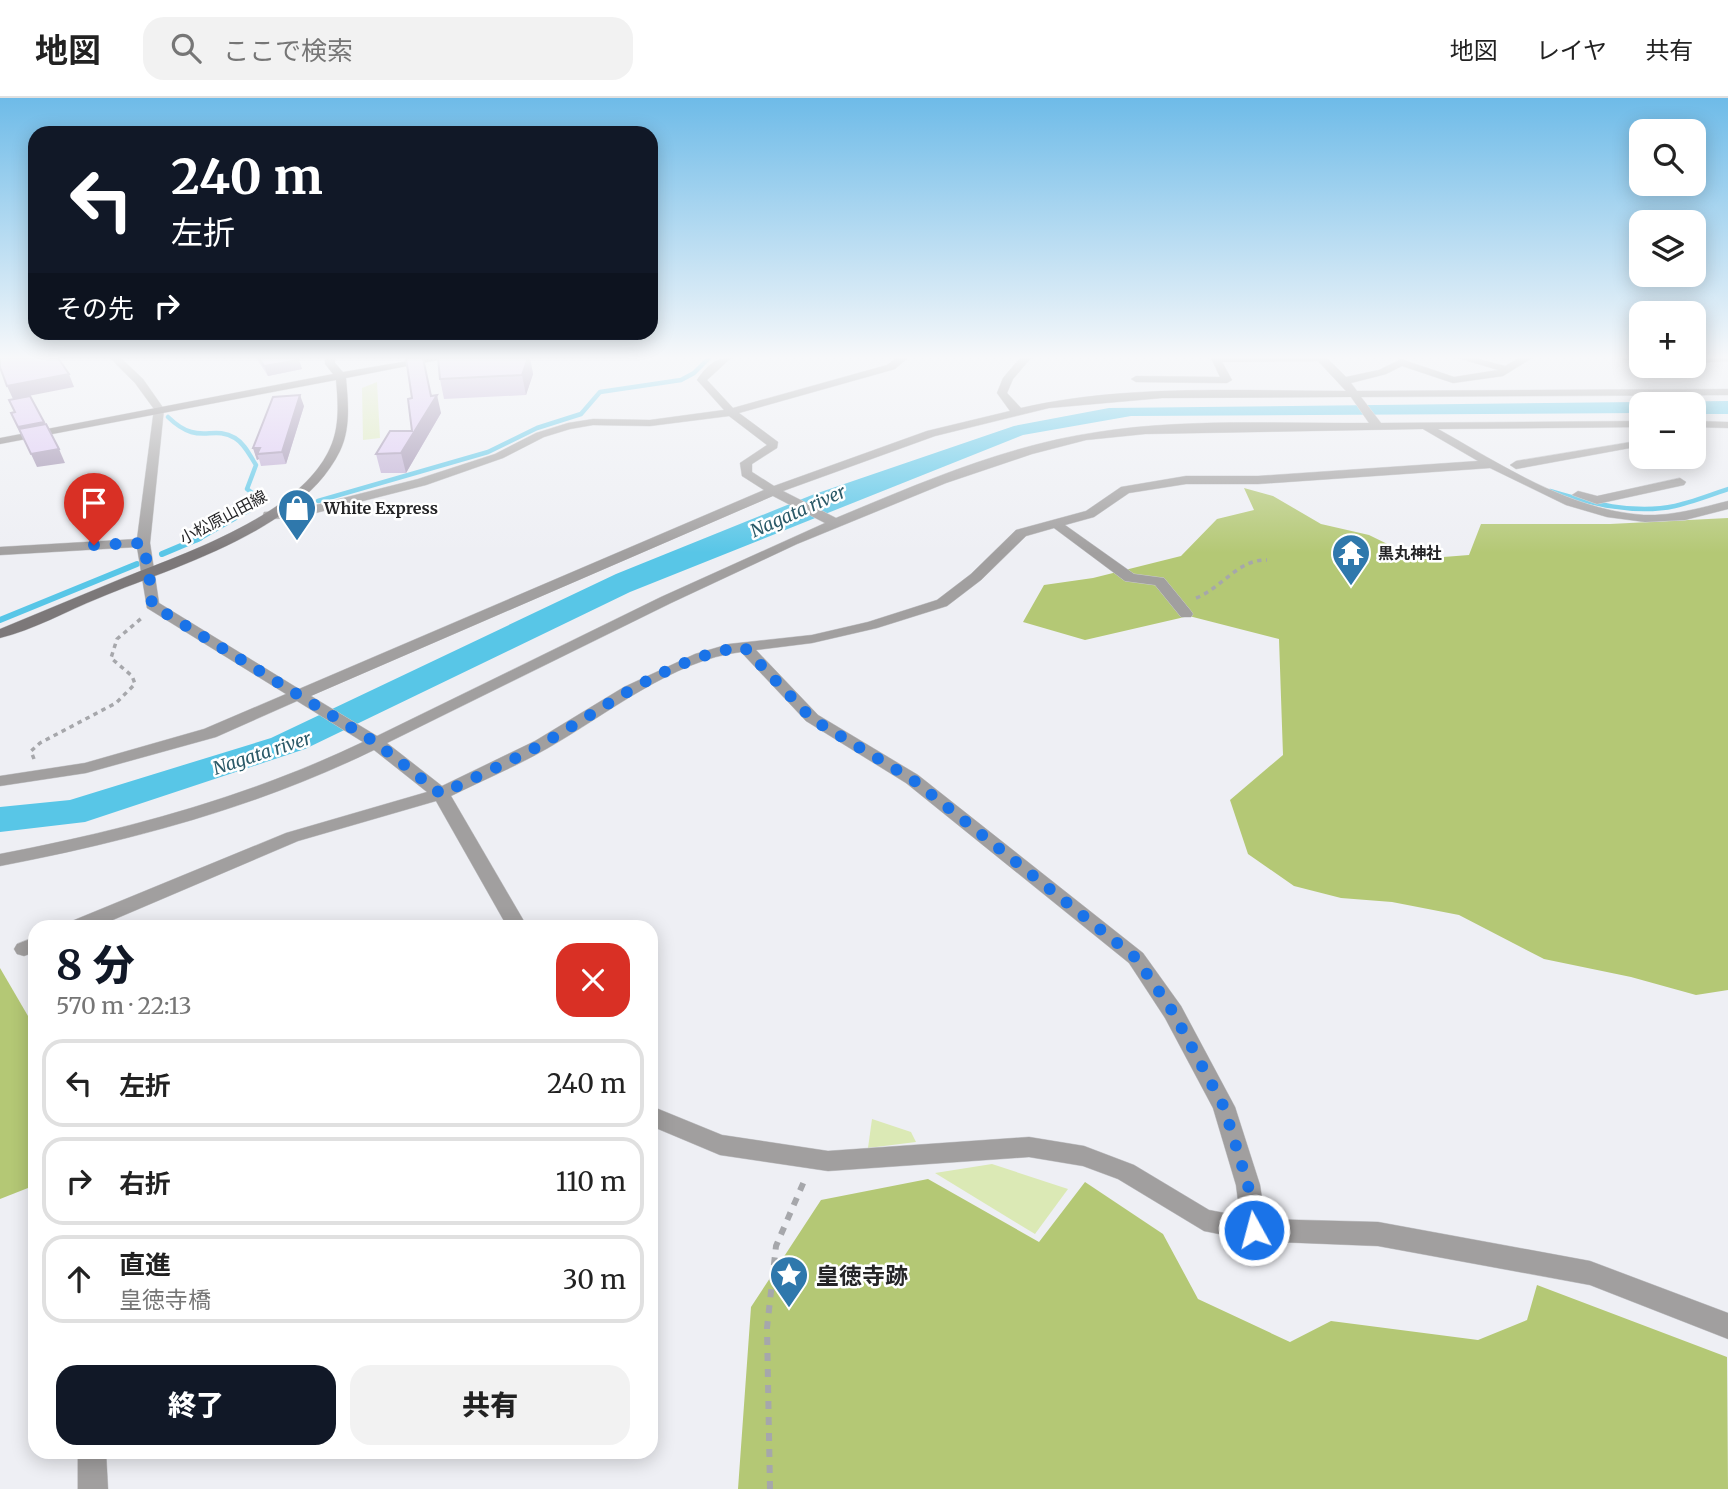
<!DOCTYPE html>
<html lang="ja">
<meta charset="utf-8">
<style>
:root{--surface:#fff;--page:#f2f2f2;--text:#222;--muted:#767676;--line:#e0e0e0;--accent:#111827}
body{margin:0;font-family:Merriweather,"Noto Sans JP",serif;background:var(--page);color:var(--text);height:100vh;display:flex;flex-direction:column;font-size:26px;white-space:nowrap}
*{box-sizing:border-box;margin:0}
p{font-size:23px;color:var(--muted)}
.icon{flex:none;width:38px;height:38px;fill:none;stroke:currentColor;stroke-width:2;stroke-linecap:round;stroke-linejoin:round}
.map{position:relative;flex:1;overflow:hidden}
.sheet{position:absolute;left:28px;top:822px;width:630px;height:539px;display:flex;flex-direction:column;background:var(--surface);border-radius:21px;box-shadow:0 4px 18px #0003}
.sheet>*{flex:none}
.banner{position:absolute;left:28px;top:28px;width:630px;height:214px;border-radius:21px;box-shadow:0 4px 18px #0003;background:#111827;color:#fff;overflow:hidden}
.controls{position:absolute;left:1629px;top:21px;display:grid;gap:14px}
.controls a{display:grid;place-items:center;width:77px;height:77px;border-radius:14px;background:var(--surface);box-shadow:0 4px 18px #0003;font-size:35px}
.pin{position:absolute;display:grid;place-items:center;width:60px;height:60px;color:#fff;margin:-72px -30px;border-radius:50% 50% 50% 0;rotate:-45deg;box-shadow:0 0 7px #0007}
.pin .icon{rotate:45deg}
.me{position:absolute;width:77px;margin:-38px;rotate:353deg;stroke-linejoin:round;filter:drop-shadow(0 0 5px #0008)}
.turn{display:flex;align-items:center;gap:24px;height:147px;padding:0 28px;font-size:32px}
.turn .icon{width:91px;height:91px;stroke-width:2.5}
.turn b{display:block;font-size:49px;line-height:60px}
.then{display:flex;align-items:center;height:66px;padding:0 28px;background:#0003;gap:14px;font-size:26px}
.round{display:grid;place-items:center;flex:none;width:74px;height:74px;border-radius:21px;background:var(--page)}
.headline{display:flex;align-items:center;justify-content:space-between;height:119px;padding:0 28px}
h1{font-size:42px;font-weight:800;line-height:52px;color:var(--accent)}
.button{display:flex;gap:14px;margin-top:auto;padding:14px 28px}
.button a{flex:1;height:80px;border-radius:21px;background:var(--accent);color:#fff;font-size:28px;font-weight:800;line-height:80px;text-align:center}
.button a+a{background:var(--page);color:var(--text)}
ul{padding:0;list-style:none}
li{display:flex;align-items:center;gap:21px;height:88px;margin:0 14px 10px;padding:0 14px;border:4px solid var(--line);border-radius:21px}
li div{flex:1}
li b{display:block;font-size:26px}
li em{font-style:normal}
header{display:flex;align-items:center;gap:42px;box-sizing:border-box;height:98px;padding:0 35px;background:var(--surface);border-bottom:2px solid var(--line)}
header strong{font-size:33px}
nav{display:flex;gap:38px;margin-inline-start:auto;font-size:24px}
.search{width:490px;height:63px;background:var(--page);display:flex;align-items:center;gap:18px;box-sizing:border-box;padding:0 24px;border-radius:21px;color:var(--muted);font-size:26px}
.map>svg:first-child{display:block}
.green{fill:#dbe9b5}
.forest{fill:#b4c875}
.water{fill:#58c6e7}
.lines{fill:none;stroke-linecap:round;stroke-linejoin:round}
.stream-far1{stroke:#58c6e7;stroke-width:4.5}
.stream{stroke:#58c6e7;stroke-width:6}
.street-casing{stroke:#cacbcf;stroke-width:1}
.secondary-casing{stroke:#cacbcf;stroke-width:1}
.path-far1{stroke:#a6a7ab;stroke-width:3.5;stroke-dasharray:4.5 4.5;stroke-linecap:butt}
.path{stroke:#a6a7ab;stroke-width:6;stroke-dasharray:8 8;stroke-linecap:butt}
.street{fill:#a19f9f;fill-rule:evenodd}
.secondary{fill:#7c7879;fill-rule:evenodd}
.wall{fill:#beabd2}
.shaded-wall{fill:#9b8bab}
.building{fill:#ddc7f4;stroke:#9b8bab;stroke-width:2}
.route{stroke:#1a73e8;stroke-width:12;stroke-dasharray:0 21.6}
.labels{text-anchor:middle;dominant-baseline:central;stroke-width:5;stroke-linejoin:round;paint-order:stroke}
.far-poi-label{font-size:16px;font-weight:bold;fill:#252527;stroke:#fff;text-anchor:start}
.far-street-label{font-size:16px;fill:#252527;stroke:#fff}
.far-water-label{font-size:18px;font-style:italic;fill:#2b5a68;stroke:#fff}
.near-poi-label{font-size:23px;font-weight:bold;fill:#252527;stroke:#fff;text-anchor:start}
</style>
<header>
<strong>地図</strong>
<div class="search"><svg class="icon" aria-label="search" viewBox="0 0 24 24"><circle cx="10" cy="10" r="6"/><path d="M15 15l6 6"/></svg>ここで検索</div>
<nav><a>地図</a><a>レイヤ</a><a>共有</a></nav>
</header>
<div class="map">
<svg width="1728" height="1391" viewBox="0 0 1728 1391">
<rect width="100%" height="100%" fill="#eeeff4"/>
<g class="green">
<path d="M377 284 380 340 363 342 362 290Z"/>
<path d="M872 1021 911 1034 916 1044 868 1050Z"/>
<path d="M992 1066 1068 1091 1035 1136 935 1075Z"/>
</g>
<g class="forest">
<path d="M1244 390 1273 398 1321 426 1369 437 1418 461 1469 457 1481 426H1610L1728 420V892L1696 897 1631 879 1544 861 1459 817 1392 804 1341 800 1294 788 1248 756 1230 702 1283 657 1279 541 1189 518 1085 542 1023 524 1044 487 1093 480 1181 458 1217 421 1254 412Z"/>
<path d="M0 870 35 930 28 1090 0 1101Z"/>
<path d="M928 1081 1039 1144 1085 1084 1163 1136 1198 1201 1290 1244 1331 1223 1478 1242 1527 1222 1537 1187 1727 1259 1728 1391H738L751 1209 821 1102Z"/>
</g>
<path class="water" d="M1728 303V316H1694V306H1642L1641 315 1131 318 1023 337 630 494 305 651 85 724 0 734V709L70 702 271 640 616 476 812 397 1014 328 1109 310Z"/>
<g class="lines">
<g class="stream-far1">
<path d="M168 319C199 349 211 326 235 340 245 346 250 358 256 367L247 391 264 404 197 442"/>
<path d="M1550 393C1590 405 1634 417 1675 408 1693 404 1711 397 1728 391"/>
<path d="M318 403 488 354 537 330 581 316 600 294 681 282 694 275 709 260"/>
</g>
<g class="stream">
<path d="M162 456 200 440"/>
<path d="M0 522 137 466"/>
</g>
<defs>
<g id="street">
<path d="M110 260H121L143 281 164 311 150 445 159 505 299 591 764 392 742 378 740 365 767 347 729 318 650 328 593 327 570 331 544 339 503 360 426 387 296 420 269 421 263 417 264 414 296 412 418 381 495 356 536 335 568 325 593 321 650 322 724 312 697 282C706 269 714 260 731 260L707 282 733 310 887 267 896 260H908L895 271 739 315 778 344 777 350 752 366V374L774 388 927 333 1010 313 997 295 1003 280 1020 260H1031L1013 281 1007 295 1021 310C1126 286 1239 293 1346 293L1318 263 1222 264 1232 282 1227 285 1136 284 1131 281 1136 278 1220 279 1211 260H1327L1346 279 1379 272 1401 261 1454 279 1498 272 1458 260H1475L1505 268 1519 260H1532L1503 278 1453 285 1402 268 1386 276 1351 285 1357 293 1728 291V297L1361 299 1381 325 1642 323V329L1438 331C1502 367 1569 412 1644 417 1673 418 1700 410 1728 403V411L1685 422 1645 424 1607 419 1566 407 1490 370 1258 386H1186L1129 395 1094 419 1065 427 1134 476 1164 480 1191 513 1193 516 1191 519H1181L1155 487 1125 483 1054 430 1026 438 981 482 947 508 877 530 812 545 756 552 818 617 918 677 1143 855 1181 908 1235 1009 1260 1087 1265 1121 1378 1124 1590 1163 1728 1215V1241L1590 1187 1378 1148 1254 1143 1204 1133 1118 1081 1083 1068 1029 1059 828 1073 720 1057 651 1028V1008L722 1037 828 1053 1029 1039 1084 1048 1134 1067 1209 1112 1240 1118 1236 1087 1213 1010 1165 920 1129 865 906 685 806 623 741 554C673 562 606 617 548 650 517 668 483 682 451 698L528 830H508L436 703 298 743 94 830H64L67 825 286 735 427 694 374 652C255 710 129 743 0 768V756C126 732 248 699 363 644L297 603 216 639 86 675 0 688V678L85 665 204 631 286 596 147 510 137 449 0 457V449L137 441 154 311 135 285ZM1351 299 1369 325C1280 326 1187 320 1098 334 1007 347 920 385 836 420L783 393 935 338 1049 310 1162 300ZM1423 331 1478 363 1258 378H1186L1121 389 1086 413 1016 432 971 476 937 502 868 524 812 537 729 546 695 556 624 589 535 643 442 688 387 645 671 505 797 446 946 385 1032 356 1086 342 1145 336ZM773 398 825 425 661 499 377 638 311 598Z"/>
<path d="M1618 260H1642V265Z"/>
<path d="M1694 260H1728V263L1694 265Z"/>
<path d="M1694 323 1728 324V330L1694 329Z"/>
<path d="M1637 343 1642 344 1641 348 1516 371 1510 367 1516 363Z"/>
<path d="M1680 380 1686 384 1684 387 1597 406 1572 397 1578 393 1597 398Z"/>
<path d="M35 839V854L24 858 17 856 14 851 17 846Z"/>
<path d="M78 1354H106L108 1391H78Z"/>
</g>
<path id="secondary" d="M325 260H335V265L343 274 425 260H448L346 280C348 304 351 330 340 353 301 433 175 468 99 500 67 513 33 532 0 540V531C41 514 82 497 123 480 186 455 301 416 330 350 340 328 338 304 336 282L0 346V340L333 276 325 266Z"/>
</defs>
<use href="#street" class="street-casing"/>
<use href="#secondary" class="secondary-casing"/>
<g class="path-far1">
<path d="M1196 500C1222 490 1238 461 1267 462"/>
<path d="M34 661 31 653 40 645 116 605 135 586 132 578 111 560 117 541 143 519"/>
</g>
<path class="path" d="M770 1391 767 1230 776 1148 805 1081"/>
<use href="#street" class="street"/>
<use href="#secondary" class="secondary"/>
</g>
<g class="wall">
<path d="M256 260H298L302 271 268 278Z"/>
<path d="M438 260H530L533 276 526 297 444 301 440 281Z"/>
<path d="M431 298 441 315 406 375H381L376 356 412 333V300Z"/>
<path d="M304 308 286 366 261 368 259 361 257 362 253 350Z"/>
</g>
<g class="shaded-wall">
<path d="M528 260H530L533 276 526 297 522 277Z"/>
<path d="M299 262 302 271 268 278 264 268Z"/>
<path d="M69 276 74 289 13 301 7 288Z"/>
<path d="M300 297 304 308 286 366 282 354Z"/>
<path d="M437 297 441 315 406 375 401 355Z"/>
<path d="M44 324 46 328 20 334 18 329Z"/>
<path d="M253 350H260L257 356 259 361 257 362Z"/>
<path d="M59 351 65 365 37 369 31 356Z"/>
</g>
<g class="building">
<path d="M0 260H58L69 276 7 288 0 269Z"/>
<path d="M259 260H298L299 262 264 268Z"/>
<path d="M406 260H423L431 298 437 297 401 355 376 356 390 333H412L408 301 412 300Z"/>
<path d="M438 260H528L522 277 440 281Z"/>
<path d="M300 297 282 354 257 356 260 350H253L273 299Z"/>
<path d="M30 298 44 324 18 329 11 315 15 314 9 302Z"/>
<path d="M46 326 59 351 31 356 19 331Z"/>
</g>
<linearGradient id="sky" x2="0" y2="1"><stop stop-color="#6ebbe8"/><stop offset="0.57" stop-color="#f7f8fa"/><stop offset="1" stop-color="#f7f8fa" stop-opacity="0"/></linearGradient>
<rect width="1728" height="455" fill="url(#sky)"/>
<g class="lines">
<path class="route" d="M94 447 143 445 149 475 152 507 375 644 441 696C475 679 510 664 542 646 606 610 669 558 744 549L812 621 912 681 1136 860 1173 914 1224 1009 1248 1087 1254 1132"/>
</g>
<defs>
<symbol id="shop-pin" viewBox="-11 -11 22 30"><path d="M0 17L-7.5 6A9.5 9.5 0 1 1 7.5 6Z" fill="#2f78ac" stroke="#fff"/><path d="M-5-2.5h2.3a2.7 3.5 0 0 1 5.4 0H5L5.5 6h-11ZM-1.5-2.5h3a1.5 2.3 0 0 0-3 0Z" fill="#fff"/></symbol>
<symbol id="temple-pin" viewBox="-11 -11 22 30"><path d="M0 17L-7.5 6A9.5 9.5 0 1 1 7.5 6Z" fill="#2f78ac" stroke="#fff"/><path d="M0-6L5-2H3V0L6.5 2.5H4V6H1.5V3h-3V6H-4V2.5H-6.5L-3 0V-2H-5Z" fill="#fff"/></symbol>
<symbol id="sight-pin" viewBox="-11 -11 22 30"><path d="M0 17L-7.5 6A9.5 9.5 0 1 1 7.5 6Z" fill="#2f78ac" stroke="#fff"/><path d="M0-6L1.8-2.2L6-1.7L2.9 1.2L3.7 5.4L0 3.3L-3.7 5.4L-2.9 1.2L-6-1.7L-1.8-2.2Z" fill="#fff"/></symbol>
</defs>
<g fill-rule="evenodd">
<use href="#shop-pin" x="275" y="388" width="44" height="60"/>
<use href="#temple-pin" x="1329" y="433" width="44" height="60"/>
<use href="#sight-pin" x="767" y="1155" width="44" height="60"/>
</g>
<g class="labels">
<g class="far-poi-label">
<text x="324" y="410">White Express</text>
<text x="1378" y="455">黒丸神社</text>
</g>
<g class="far-street-label">
<text transform="translate(223 419) rotate(-28)">小松原山田線</text>
</g>
<g class="far-water-label">
<text transform="translate(798 413) rotate(-24)">Nagata river</text>
<text transform="translate(262 655) rotate(-18)">Nagata river</text>
</g>
<g class="near-poi-label">
<text x="816" y="1177">皇徳寺跡</text>
</g>
</g>
</svg>
<div class="controls">
<a><svg class="icon" aria-label="search" viewBox="0 0 24 24"><circle cx="10" cy="10" r="6"/><path d="M15 15l6 6"/></svg></a>
<a><svg class="icon" aria-label="layers" viewBox="0 0 24 24"><path d="M12 4l9 5-9 5-9-5zM3 14l9 5 9-5"/></svg></a>
<a>+</a>
<a>−</a>
</div>
<div class="pin" style="left:94px;top:447px;background:#d93025"><svg class="icon" aria-label="arrive" viewBox="0 0 24 24"><path d="M6 21V4h12l-3 4 3 4H6"/></svg></div>
<svg class="me" style="left:1254px;top:1132px" viewBox="-20 -20 40 40"><circle r="17" fill="#1a73e8" stroke="#fff" stroke-width="3"/><path d="M0-11L8 9 0 5-8 9z" fill="#fff"/></svg>
<div class="banner">
<div class="turn"><svg class="icon" aria-label="left" viewBox="0 0 24 24"><path d="M17 20v-9H6M10 6l-5 5 5 5"/></svg><div><b>240 m</b>左折</div></div>
<div class="then">その先<svg class="icon" aria-label="right" viewBox="0 0 24 24"><path d="M7 20v-9h11M14 6l5 5-5 5"/></svg></div>
</div>
<section class="sheet">
<div class="headline"><div><h1>8 分</h1><p>570 m · 22:13</p></div><a class="round" style="background:#d93025;color:#fff"><svg class="icon" aria-label="close" viewBox="0 0 24 24"><path d="M6 6l12 12M18 6L6 18"/></svg></a></div>
<ul>
<li><svg class="icon" aria-label="left" viewBox="0 0 24 24"><path d="M17 20v-9H6M10 6l-5 5 5 5"/></svg><div><b>左折</b></div><em>240 m</em></li>
<li><svg class="icon" aria-label="right" viewBox="0 0 24 24"><path d="M7 20v-9h11M14 6l5 5-5 5"/></svg><div><b>右折</b></div><em>110 m</em></li>
<li><svg class="icon" aria-label="ahead" viewBox="0 0 24 24"><path d="M12 20V5M6 11l6-6 6 6"/></svg><div><b>直進</b><p>皇徳寺橋</p></div><em>30 m</em></li>
</ul>
<div class="button"><a>終了</a><a>共有</a></div>
</section>
</div>
